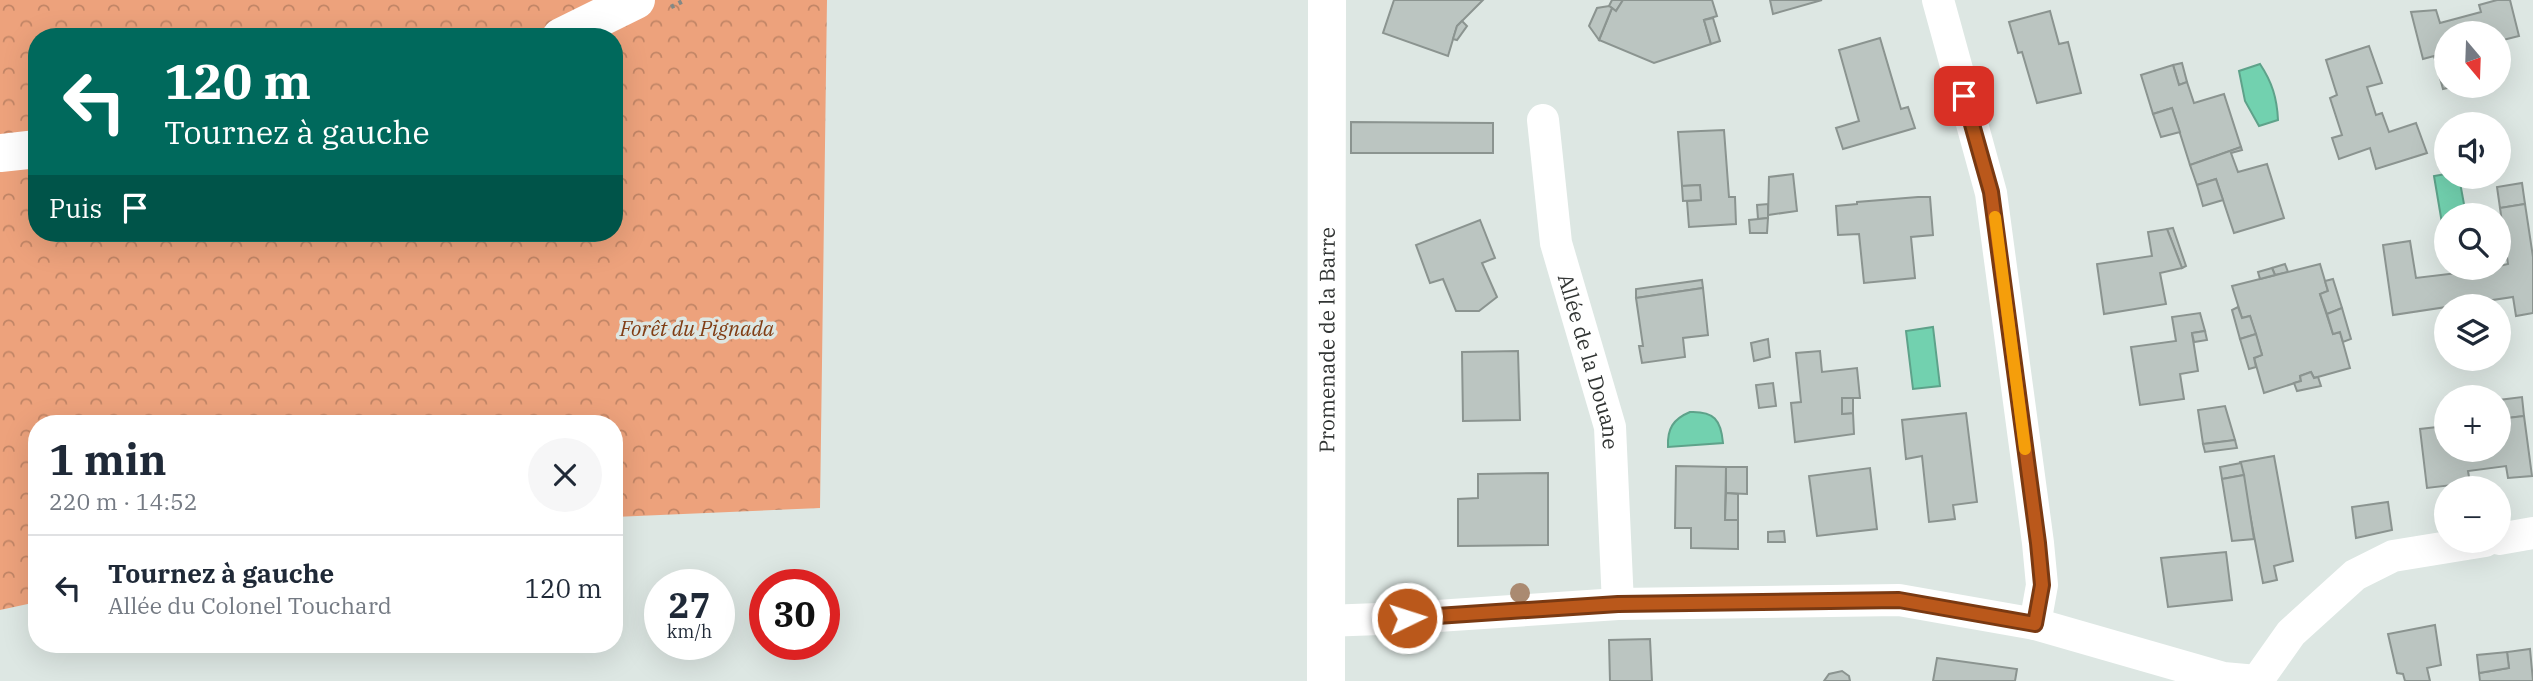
<!DOCTYPE html>
<html lang="fr">
<meta charset="utf-8">
<style>
:root{--surface:#fff;--page:#f6f6f7;--text:#1f2937;--muted:#747a83;--line:#e0e1e3}
body{margin:0;font-family:"IBM Plex Serif",serif;background:var(--page);color:var(--text);height:100vh;display:flex;flex-direction:column;font-size:26px;white-space:nowrap}
*{box-sizing:border-box;margin:0}
p{font-size:23px;color:var(--muted)}
.icon{flex:none;width:38px;height:38px;fill:none;stroke:currentColor;stroke-width:2;stroke-linecap:round;stroke-linejoin:round}
.map{position:relative;flex:1;overflow:hidden}
.sheet{position:absolute;left:28px;top:415px;width:595px;height:238px;display:flex;flex-direction:column;background:var(--surface);border-radius:28px;box-shadow:0 7px 28px #0002}
.sheet>*{flex:none}
.top-card{position:absolute;left:28px;top:28px;width:595px;height:214px;border-radius:28px;box-shadow:0 7px 28px #0002;background:#00695c;color:#fff;overflow:hidden}
.needle{width:46px;rotate:161deg}
.buttons{position:absolute;left:2434px;top:21px;display:grid;gap:14px}
.buttons a{display:grid;place-items:center;width:77px;height:77px;border-radius:50%;background:var(--surface);box-shadow:0 7px 28px #0002;font-size:35px}
.speed{position:absolute;left:644px;top:569px;display:flex;gap:14px;font-size:35px;font-weight:700;text-align:center}
.speed>*{display:grid;place-content:center;width:91px;height:91px;border-radius:50%;background:var(--surface);box-shadow:0 7px 28px #0002;line-height:1}
.speed small{font-size:18px;font-weight:400}
.speed .limit{border:10px solid #d22;background:#fff;color:#111}
.pin{position:absolute;display:grid;place-items:center;width:60px;height:60px;color:#fff;margin:-30px;border-radius:14px;box-shadow:0 4px 10px #0006}
.me{position:absolute;width:77px;margin:-38px;rotate:86deg;stroke-linejoin:round;filter:drop-shadow(0 0 5px #0008)}
.turn{display:flex;align-items:center;gap:24px;height:147px;padding:0 21px;font-size:32px}
.turn .icon{width:91px;height:91px;stroke-width:2.5}
.turn b{display:block;font-size:49px;line-height:60px}
.then{display:flex;align-items:center;height:66px;padding:0 21px;background:#0003;gap:14px;font-size:26px}
.round{display:grid;place-items:center;flex:none;width:74px;height:74px;border-radius:37px;background:var(--page)}
.head{display:flex;align-items:center;justify-content:space-between;height:119px;padding:0 21px}
h1{font-size:42px;font-weight:700;line-height:52px}
ul{padding:0;list-style:none}
li{display:flex;align-items:center;gap:21px;height:105px;padding:0 21px;border-top:2px solid var(--line)}
li div{flex:1}
li b{display:block;font-size:26px}
li em{font-style:normal}
.map>svg:first-child{display:block}
.forest{fill:url(#forest-crowns);fill-rule:evenodd}
.water{fill:#72d1af;stroke:#5ea28a;stroke-width:2}
.building{fill:#bbc5c1;stroke:#8b9490;stroke-width:2}
.lines{fill:none;stroke-linecap:round;stroke-linejoin:round}
.path{stroke:#838986;stroke-width:4.5;stroke-dasharray:3.5 5;stroke-linecap:butt}
.minor{stroke:#fff;stroke-width:32}
.tertiary{stroke:#fff;stroke-width:38}
.secondary{stroke:#fff;stroke-width:38}
.tree{fill:#aa8a71}
.route-casing{stroke:#793912;stroke-width:18}
.route{stroke:#ba581b;stroke-width:12}
.slow{stroke:#f59e0b;stroke-width:12}
.labels{text-anchor:middle;dominant-baseline:central;stroke-width:7;stroke-linejoin:round;paint-order:stroke}
.park-label{font-size:21px;font-style:italic;fill:#803d14;stroke:#dde7e3}
.street-label{font-size:21px;fill:#313433;stroke:#dde7e3}
</style>
<div class="map">
<svg width="2533" height="681" viewBox="0 0 2533 681">
<defs>
<pattern id="forest-crowns" width="20" height="18" patternUnits="userSpaceOnUse" patternTransform="scale(1.75)"><rect width="20" height="18" fill="#eda27c"/><path d="M2 6a3 3 0 1 1 6 0M12 15a3 3 0 1 1 6 0" fill="none" stroke="#c18566"/></pattern>
</defs>
<rect width="100%" height="100%" fill="#dde7e3"/>
<path class="forest" d="M0 0H827L820 508 614 517V424H37V602L0 610ZM37 37H614V233H37Z"/>
<g class="water">
<path d="M2260 64C2272 82 2277 98 2278 120L2259 126 2245 101 2239 71Z"/>
<path d="M2446 174V177H2459L2466 215H2446L2445 241 2434 176Z"/>
<path d="M1933 327 1940 386 1913 389 1906 331Z"/>
<path d="M1690 412C1714 411 1721 420 1723 443L1668 447C1667 429 1673 419 1690 412Z"/>
</g>
<g class="building">
<path d="M1394 0H1483L1457 26 1448 56 1383 33Z"/>
<path d="M1612 0H1623L1616 11 1609 6Z"/>
<path d="M1623 0H1712L1717 16 1704 20 1711 44 1654 63 1599 40 1612 8 1616 11Z"/>
<path d="M1770 0H1822L1773 14Z"/>
<path d="M2497 0H2510L2519 36 2499 41V33H2446V86H2456L2443 89 2434 56 2423 59 2411 12 2436 10 2440 23 2481 12 2479 5Z"/>
<path d="M1609 6 1612 8 1599 40 1589 26 1597 8Z"/>
<path d="M2050 11 2059 44 2068 42 2081 93 2037 103 2022 52 2018 53 2009 22Z"/>
<path d="M1713 18 1720 41 1711 44 1704 20Z"/>
<path d="M1462 21 1467 26 1457 40 1453 39 1457 26Z"/>
<path d="M1880 38 1901 109 1908 107 1915 128 1843 149 1836 128 1859 121 1839 50Z"/>
<path d="M2369 46 2382 83 2367 87 2376 115 2382 113 2389 132 2416 123 2427 153 2376 169 2370 148 2339 159 2332 138 2342 135 2330 98 2337 95 2326 60Z"/>
<path d="M2182 63 2187 82 2179 85 2173 65Z"/>
<path d="M2173 65 2179 85 2187 82 2194 103 2224 94 2241 147 2190 165 2172 108 2153 114 2141 75Z"/>
<path d="M2172 108 2180 132 2161 137 2153 114Z"/>
<path d="M1351 122 1493 123V153H1351Z"/>
<path d="M1724 130 1729 197H1735L1736 224 1689 227 1687 201 1701 200 1700 185 1682 186 1678 132Z"/>
<path d="M2241 147 2242 150 2231 153 2238 172 2267 164 2284 218 2234 233 2216 179 2197 185 2190 165Z"/>
<path d="M1793 174 1797 211 1768 215 1769 177Z"/>
<path d="M2216 179 2223 200 2203 206 2197 185Z"/>
<path d="M2522 183 2525 204 2500 208 2497 187Z"/>
<path d="M1700 185 1701 200 1683 201 1682 186Z"/>
<path d="M1918 197H1930L1933 235 1911 237 1915 278 1864 283 1859 234 1838 235 1836 206 1857 204V202Z"/>
<path d="M1768 204V218L1758 219 1757 205Z"/>
<path d="M2525 204 2533 257V313L2516 316 2513 297 2393 315 2383 245 2410 241 2416 278 2499 268V266L2508 264 2500 208Z"/>
<path d="M1768 218 1767 233H1750L1749 220Z"/>
<path d="M1480 220 1495 258 1482 263 1497 297 1479 311H1456L1443 279 1430 283 1416 245Z"/>
<path d="M2173 228 2186 266 2182 268 2167 229Z"/>
<path d="M2167 229 2182 268 2160 273 2166 304 2104 314 2097 264 2152 256 2148 232Z"/>
<path d="M2285 264 2288 272 2275 275 2272 268Z"/>
<path d="M2320 264 2328 291 2320 294 2333 334 2340 332 2350 368 2314 378 2311 372 2300 376 2301 381 2264 393 2254 358 2262 355 2250 316 2242 318 2232 286Z"/>
<path d="M2272 268 2275 275 2260 279 2258 272Z"/>
<path d="M2333 279 2342 308 2327 314 2320 294 2328 291 2325 281Z"/>
<path d="M1702 280 1703 288 1636 298V289Z"/>
<path d="M1703 288 1708 335 1683 338 1685 357 1642 363 1639 346H1643L1636 298Z"/>
<path d="M2238 307 2242 318 2250 316 2256 334 2240 339 2232 310Z"/>
<path d="M2342 308 2351 339 2343 342 2340 332 2333 334 2327 314Z"/>
<path d="M2200 313 2205 331 2192 333 2198 371 2180 374 2184 399 2140 405 2131 347 2176 341 2172 317Z"/>
<path d="M2205 331 2207 340 2194 342 2192 333Z"/>
<path d="M2256 334 2262 355 2254 358 2256 367 2249 369 2240 339Z"/>
<path d="M1768 339 1770 357 1754 361 1751 343Z"/>
<path d="M1518 351 1520 420 1463 421 1462 352Z"/>
<path d="M1820 351 1822 372 1857 368 1860 398H1842V414L1853 413 1854 434 1795 442 1791 403 1801 402 1796 353Z"/>
<path d="M2311 372 2314 378 2318 377 2321 386 2297 391 2294 383 2301 381 2300 376Z"/>
<path d="M1773 383 1776 406 1759 408 1756 385Z"/>
<path d="M2522 397 2524 416 2499 419V400Z"/>
<path d="M1842 398H1853V413L1842 414Z"/>
<path d="M2225 406 2235 440 2203 444 2198 410Z"/>
<path d="M1966 413 1977 502 1953 505 1955 519 1929 522 1922 456 1906 459 1902 420Z"/>
<path d="M2524 416 2532 476 2508 478 2506 466 2468 471 2470 483 2427 488 2420 429 2446 426V450H2499V419Z"/>
<path d="M2235 440 2237 448 2205 452 2203 444Z"/>
<path d="M2274 456 2293 561 2274 566 2277 580 2263 583 2240 462Z"/>
<path d="M2241 463 2244 475 2222 479 2220 467Z"/>
<path d="M1676 466 1726 467 1725 520H1738V549L1691 548V528H1675Z"/>
<path d="M1726 467H1747V494L1726 493Z"/>
<path d="M1870 468 1877 529 1817 536 1809 476Z"/>
<path d="M1548 473V545L1458 546V499L1478 498V474Z"/>
<path d="M2244 475 2254 539 2232 541 2222 479Z"/>
<path d="M1726 493 1738 494V520H1725Z"/>
<path d="M2388 502 2392 530 2356 538 2352 507Z"/>
<path d="M1784 531 1785 542H1768V532Z"/>
<path d="M2226 552 2232 600 2168 607 2161 558Z"/>
<path d="M2435 625 2441 665 2427 668 2430 681H2405L2403 674 2397 673 2388 634Z"/>
<path d="M1650 639 1652 681H1610L1609 640Z"/>
<path d="M2530 649 2533 681H2480L2479 673 2509 668 2507 652Z"/>
<path d="M2507 652 2509 668 2479 673 2477 655Z"/>
<path d="M1937 658 2017 669 2015 681H1933Z"/>
<path d="M1842 671 1849 676 1850 681H1824L1829 674Z"/>
</g>
<g class="lines">
<path class="path" d="M671 7 685 0"/>
<g class="minor">
<path d="M1938 0 1991 193 2038 543 2042 585 2035 624"/>
<path id="s1" d="M1543 120 1556 243 1610 427 1618 604"/>
<path d="M2499 539 2533 533"/>
<path d="M1325 621 1407 618 1618 604 1899 600 2035 624 2223 678 2257 681"/>
<path d="M2257 681 2291 633 2355 575 2393 556 2485 541"/>
</g>
<g class="tertiary">
<path d="M561 37 636 0"/>
<path d="M0 153 37 149"/>
</g>
<path class="secondary" id="s2" d="M1326 681 1327 0"/>
</g>
<circle class="tree" cx="1520" cy="593" r="10"/>
<g class="lines">
<defs>
<path id="route" d="M1407 618 1618 604 1899 600 2035 624 2042 585 2038 543 1991 192 1964 96"/>
</defs>
<use href="#route" class="route-casing"/>
<use href="#route" class="route"/>
<path class="slow" d="M1995 217 2025 449"/>
</g>
<g class="labels">
<g class="park-label">
<text x="697" y="328">Forêt du Pignada</text>
</g>
<g class="street-label">
<text stroke="none"><textPath href="#s2" startOffset="341">Promenade de la Barre</textPath></text>
<text stroke="none"><textPath href="#s1" startOffset="247">Allée de la Douane</textPath></text>
</g>
</g>
</svg>
<div class="buttons">
<a><svg class="needle" viewBox="-14 -14 28 28"><path d="M0-13l5 13h-10z" fill="#e53935"/><path d="M0 13l5-13h-10z" fill="#747a83"/></svg></a>
<a><svg class="icon" aria-label="sound" viewBox="0 0 24 24"><path d="M4 9h4l5-4v14l-5-4H4zM17 9q2 3 0 6"/></svg></a>
<a><svg class="icon" aria-label="search" viewBox="0 0 24 24"><circle cx="10" cy="10" r="6"/><path d="M15 15l6 6"/></svg></a>
<a><svg class="icon" aria-label="layers" viewBox="0 0 24 24"><path d="M12 4l9 5-9 5-9-5zM3 14l9 5 9-5"/></svg></a>
<a>+</a>
<a>−</a>
</div>
<div class="speed"><div>27<small>km/h</small></div><div class="limit">30</div></div>
<div class="pin" style="left:1964px;top:96px;background:#d93025"><svg class="icon" aria-label="arrive" viewBox="0 0 24 24"><path d="M6 21V4h12l-3 4 3 4H6"/></svg></div>
<svg class="me" style="left:1407px;top:618px" viewBox="-20 -20 40 40"><circle r="17" fill="#ba581b" stroke="#fff" stroke-width="3"/><path d="M0-11L8 9 0 5-8 9z" fill="#fff"/></svg>
<div class="top-card">
<div class="turn"><svg class="icon" aria-label="left" viewBox="0 0 24 24"><path d="M17 20v-9H6M10 6l-5 5 5 5"/></svg><div><b>120 m</b>Tournez à gauche</div></div>
<div class="then">Puis<svg class="icon" aria-label="arrive" viewBox="0 0 24 24"><path d="M6 21V4h12l-3 4 3 4H6"/></svg></div>
</div>
<section class="sheet">
<div class="head"><div><h1>1 min</h1><p>220 m · 14:52</p></div><a class="round"><svg class="icon" aria-label="close" viewBox="0 0 24 24"><path d="M6 6l12 12M18 6L6 18"/></svg></a></div>
<ul>
<li><svg class="icon" aria-label="left" viewBox="0 0 24 24"><path d="M17 20v-9H6M10 6l-5 5 5 5"/></svg><div><b>Tournez à gauche</b><p>Allée du Colonel Touchard</p></div><em>120 m</em></li>
</ul>
</section>
</div>
